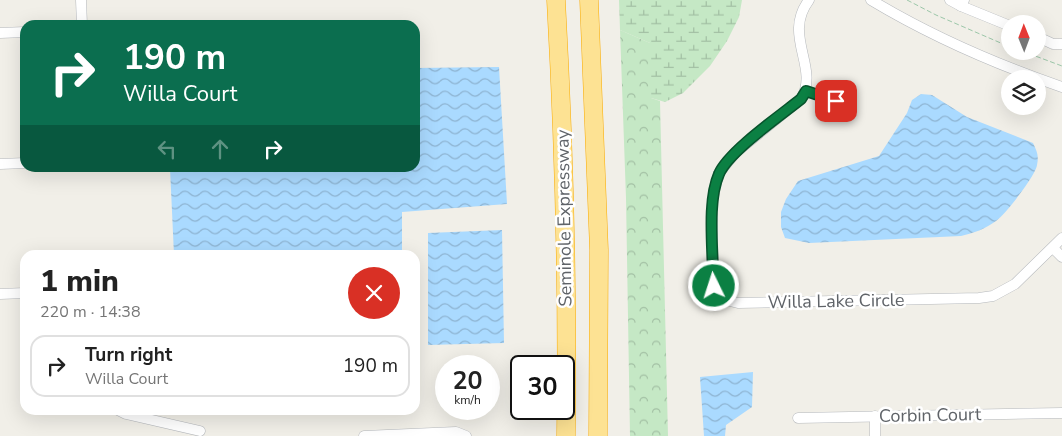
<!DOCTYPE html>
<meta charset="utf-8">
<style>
:root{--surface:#fff;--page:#f2f2f2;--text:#222;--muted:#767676;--line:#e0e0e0}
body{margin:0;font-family:"Nunito Sans",sans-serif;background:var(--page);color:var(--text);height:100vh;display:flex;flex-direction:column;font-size:19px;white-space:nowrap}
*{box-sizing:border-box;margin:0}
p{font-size:16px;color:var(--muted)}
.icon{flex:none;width:28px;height:28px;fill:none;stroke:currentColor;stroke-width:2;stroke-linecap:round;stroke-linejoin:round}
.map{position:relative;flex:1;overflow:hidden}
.sheet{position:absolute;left:20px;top:250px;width:400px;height:165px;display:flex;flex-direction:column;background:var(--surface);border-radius:15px;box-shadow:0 5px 20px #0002}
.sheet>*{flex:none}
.top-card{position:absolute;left:20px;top:20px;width:400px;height:152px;border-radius:15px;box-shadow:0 5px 20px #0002;background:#0b6e4f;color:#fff;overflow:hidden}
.needle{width:32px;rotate:359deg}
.buttons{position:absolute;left:1001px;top:15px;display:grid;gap:10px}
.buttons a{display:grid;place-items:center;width:45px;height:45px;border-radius:50%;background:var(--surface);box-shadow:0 5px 20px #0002;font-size:25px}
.speed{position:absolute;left:435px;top:355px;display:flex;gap:10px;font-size:25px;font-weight:700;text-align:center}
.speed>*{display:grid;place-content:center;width:65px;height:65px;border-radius:50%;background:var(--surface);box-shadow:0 5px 20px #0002;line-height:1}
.speed small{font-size:12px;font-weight:400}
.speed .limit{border:2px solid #111;border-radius:8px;background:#fff;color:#111}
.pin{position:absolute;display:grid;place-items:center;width:42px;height:42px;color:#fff;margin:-21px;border-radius:10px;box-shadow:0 2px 8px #0006}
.me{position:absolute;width:55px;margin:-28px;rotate:356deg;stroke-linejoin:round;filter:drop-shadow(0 0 4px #0008)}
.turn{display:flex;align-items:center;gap:18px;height:105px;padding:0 20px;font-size:22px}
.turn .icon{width:65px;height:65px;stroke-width:2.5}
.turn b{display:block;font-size:35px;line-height:42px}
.lanes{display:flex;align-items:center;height:48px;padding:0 20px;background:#0003;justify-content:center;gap:25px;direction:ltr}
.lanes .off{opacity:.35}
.round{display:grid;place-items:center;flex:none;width:52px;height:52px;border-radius:26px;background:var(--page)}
.overview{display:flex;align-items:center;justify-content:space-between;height:85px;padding:0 20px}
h1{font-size:30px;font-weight:800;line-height:38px}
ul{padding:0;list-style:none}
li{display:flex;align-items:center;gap:15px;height:62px;margin:0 10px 8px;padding:0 10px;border:2px solid var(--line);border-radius:15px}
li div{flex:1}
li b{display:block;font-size:19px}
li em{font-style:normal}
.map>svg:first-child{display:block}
.forest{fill:url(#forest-crowns)}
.wetland{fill:url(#wetland-marsh)}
.water{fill:url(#water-waves)}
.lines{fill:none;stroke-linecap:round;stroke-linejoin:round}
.street-casing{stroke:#b5b8bc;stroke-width:11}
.highway-casing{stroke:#f9ab00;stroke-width:19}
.path{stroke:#9cc7a9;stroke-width:1;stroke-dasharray:5 2.5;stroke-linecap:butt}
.street{stroke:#fff;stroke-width:10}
.highway{stroke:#fde293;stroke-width:18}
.route-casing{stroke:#07532c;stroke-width:12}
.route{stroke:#0b8043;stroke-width:9}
.labels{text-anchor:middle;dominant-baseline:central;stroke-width:5;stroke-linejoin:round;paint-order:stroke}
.street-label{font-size:18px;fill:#5f6368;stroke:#fff}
</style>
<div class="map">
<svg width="1062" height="436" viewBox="0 0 1062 436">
<defs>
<pattern id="forest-crowns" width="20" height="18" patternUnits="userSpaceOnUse" patternTransform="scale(1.25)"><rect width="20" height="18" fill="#c5e8c5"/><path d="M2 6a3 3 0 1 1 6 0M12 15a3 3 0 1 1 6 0" fill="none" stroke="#a3c0a4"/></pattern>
<pattern id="wetland-marsh" width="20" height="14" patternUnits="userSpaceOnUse" patternTransform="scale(1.25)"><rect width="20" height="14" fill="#c5e8c5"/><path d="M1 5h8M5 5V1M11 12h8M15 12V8" fill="none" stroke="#a3c0a4"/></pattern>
<pattern id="water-waves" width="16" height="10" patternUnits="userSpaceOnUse" patternTransform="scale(1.25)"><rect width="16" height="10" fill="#aadaff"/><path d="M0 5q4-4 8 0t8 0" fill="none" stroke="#8eb4d2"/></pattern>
</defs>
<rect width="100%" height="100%" fill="#f1efe8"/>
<path class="forest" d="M620 30 650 43 651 98 660 101 668 436H630L626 198Z"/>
<path class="wetland" d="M619 0H742L739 17 727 41 710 66 683 93 665 102 651 98 649 85 650 43 620 30Z"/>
<g class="water">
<path d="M499 67 507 204 402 212V255H174L170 168H415V68Z"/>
<path d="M921 94 932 95 967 117 1033 143C1037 151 1039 156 1037 165 1036 175 1005 215 996 221 985 229 974 233 961 236L809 243 785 238 781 227V212L786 199 798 181 879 156 907 113 912 100Z"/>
<path d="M502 230 504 343 428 345V233Z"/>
<path d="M753 372 752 407 726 425 725 436H704L700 377Z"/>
</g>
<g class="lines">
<defs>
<g id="street">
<path d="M81 0 82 25"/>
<path d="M809 0C782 36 820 67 801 99L735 153 719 173 715 187 712 206 713 278 719 295 726 300 738 303 979 298 993 296 1015 284 1062 238"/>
<path d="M871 0C931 36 995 64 1062 87"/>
<path d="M950 0 961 6"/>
<path d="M964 0 961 6 1010 26"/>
<path d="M0 33 25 32"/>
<path d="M1038 37 1053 44H1062"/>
<path d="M806 91 836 101"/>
<path d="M0 164 25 163"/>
<path d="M1053 248 1062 257"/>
<path d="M0 294 25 293"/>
<path d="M118 410 126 414 200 431"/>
<path d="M875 416V436"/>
<path d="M798 418 1062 413"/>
<path d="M364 436 456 432 466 436"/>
</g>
<g id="highway">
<path d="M556 0C564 145 568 291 566 436"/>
<path d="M589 0 599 250 598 436"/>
</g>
</defs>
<use href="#street" class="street-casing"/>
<use href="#highway" class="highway-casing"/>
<g class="path">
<path d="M907 0 936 15 1010 47"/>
<path d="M1022 51 1062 66"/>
</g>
<use href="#street" class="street"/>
<use href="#highway" class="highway"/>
</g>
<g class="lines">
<defs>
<path id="route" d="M714 286 713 278C713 248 707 201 719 174 728 152 781 115 801 99L806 91 836 101"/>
</defs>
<use href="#route" class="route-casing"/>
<use href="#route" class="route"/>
</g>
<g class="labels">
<g class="street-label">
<text transform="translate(564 218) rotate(-91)">Seminole Expressway</text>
<text transform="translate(836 301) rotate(-1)">Willa Lake Circle</text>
<text transform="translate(930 415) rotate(-1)">Corbin Court</text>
</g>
</g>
</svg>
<div class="buttons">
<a><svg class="needle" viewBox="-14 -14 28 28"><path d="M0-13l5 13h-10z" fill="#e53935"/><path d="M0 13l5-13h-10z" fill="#767676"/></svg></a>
<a><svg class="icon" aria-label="layers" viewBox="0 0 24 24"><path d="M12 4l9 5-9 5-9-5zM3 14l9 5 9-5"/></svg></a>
</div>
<div class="speed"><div>20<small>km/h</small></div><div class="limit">30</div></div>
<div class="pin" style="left:836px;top:101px;background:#d93025"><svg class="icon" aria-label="arrive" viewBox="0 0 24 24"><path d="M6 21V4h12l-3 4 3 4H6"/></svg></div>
<svg class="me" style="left:714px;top:286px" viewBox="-20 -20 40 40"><circle r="17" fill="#0b8043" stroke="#fff" stroke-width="3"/><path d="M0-11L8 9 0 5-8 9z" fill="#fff"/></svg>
<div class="top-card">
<div class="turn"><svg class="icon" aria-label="right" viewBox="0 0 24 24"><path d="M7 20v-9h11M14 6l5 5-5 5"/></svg><div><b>190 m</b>Willa Court</div></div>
<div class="lanes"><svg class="icon off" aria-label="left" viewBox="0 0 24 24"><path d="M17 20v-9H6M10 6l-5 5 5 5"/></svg><svg class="icon off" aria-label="ahead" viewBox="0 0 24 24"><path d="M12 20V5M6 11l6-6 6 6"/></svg><svg class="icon" aria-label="right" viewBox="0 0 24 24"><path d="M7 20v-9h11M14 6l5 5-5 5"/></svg></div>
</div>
<section class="sheet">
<div class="overview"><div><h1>1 min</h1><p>220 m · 14:38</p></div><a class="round" style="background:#d93025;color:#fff"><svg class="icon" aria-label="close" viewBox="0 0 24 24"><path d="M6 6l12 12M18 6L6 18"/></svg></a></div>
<ul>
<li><svg class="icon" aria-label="right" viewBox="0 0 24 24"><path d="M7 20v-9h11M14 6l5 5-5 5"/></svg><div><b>Turn right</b><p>Willa Court</p></div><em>190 m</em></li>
</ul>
</section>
</div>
